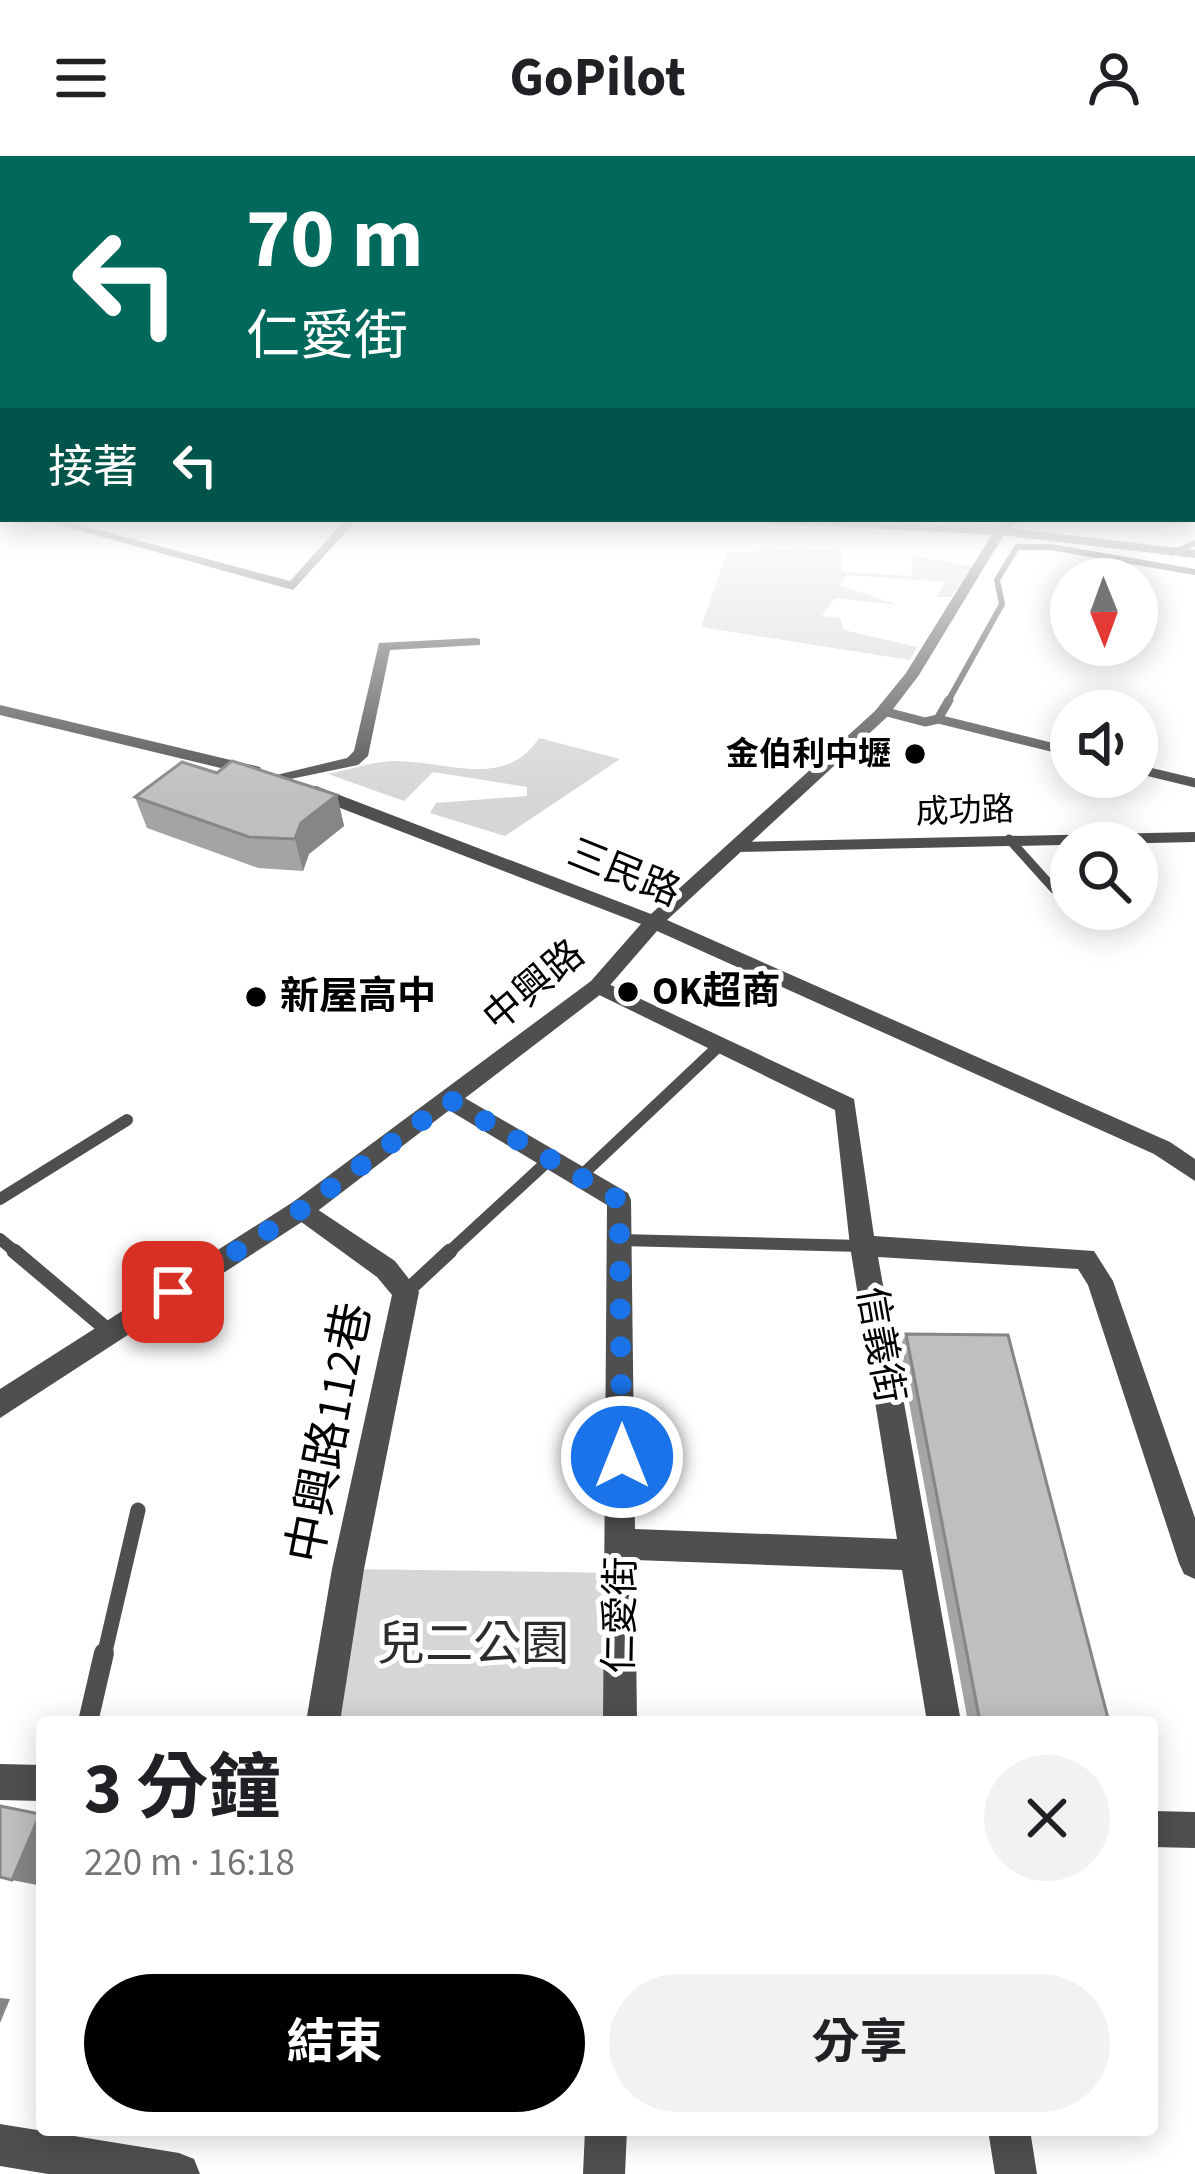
<!DOCTYPE html>
<html lang="zh-TW">
<meta charset="utf-8">
<style>
:root{--surface:#fff;--page:#f2f2f2;--text:#202124;--muted:#757577;--accent:#000}
body{margin:0;font-family:"Source Sans 3","Noto Sans TC",sans-serif;background:var(--page);color:var(--text);height:100vh;display:flex;flex-direction:column;font-size:45px;white-space:nowrap}
*{box-sizing:border-box;margin:0}
p{font-size:39px;color:var(--muted)}
.icon{flex:none;width:66px;height:66px;fill:none;stroke:currentColor;stroke-width:2;stroke-linecap:round;stroke-linejoin:round}
.map{position:relative;flex:1;overflow:hidden}
.panel{position:absolute;left:36px;top:1560px;width:1122px;height:420px;display:flex;flex-direction:column;background:var(--surface);border-radius:12px;box-shadow:0 6px 30px #0003}
.panel>*{flex:none}
.hud{position:absolute;left:0px;top:0px;width:1197px;height:366px;box-shadow:0 6px 30px #0003;background:#00695c;color:#fff;overflow:hidden}
.needle{width:78px;rotate:179deg}
.fabs{position:absolute;left:1050px;top:402px;display:grid;gap:24px}
.fabs a{display:grid;place-items:center;width:108px;height:108px;border-radius:50%;background:var(--surface);box-shadow:0 6px 30px #0003;font-size:60px}
.pin{position:absolute;display:grid;place-items:center;width:102px;height:102px;color:#fff;margin:-51px;border-radius:24px;box-shadow:0 6px 18px #0006}
.me{position:absolute;width:132px;margin:-66px;rotate:0deg;stroke-linejoin:round;filter:drop-shadow(0 0 9px #0008)}
.turn{display:flex;align-items:center;gap:42px;height:252px;padding:0 48px;font-size:54px}
.turn .icon{width:156px;height:156px;stroke-width:2.5}
.turn b{display:block;font-size:84px;line-height:102px}
.then{display:flex;align-items:center;height:114px;padding:0 48px;background:#0003;gap:24px;font-size:45px}
.round{display:grid;place-items:center;flex:none;width:126px;height:126px;border-radius:63px;background:var(--page)}
.overview{display:flex;align-items:center;justify-content:space-between;height:204px;padding:0 48px}
h1{font-size:72px;font-weight:700;line-height:90px}
.cta{display:flex;gap:24px;margin-top:auto;padding:24px 48px}
.cta a{flex:1;height:138px;border-radius:72px;background:var(--accent);color:#fff;font-size:48px;font-weight:700;line-height:138px;text-align:center}
.cta a+a{background:var(--page);color:var(--text)}
header{display:flex;justify-content:space-between;align-items:center;height:156px;padding:0 48px;background:var(--surface);font-size:54px;font-weight:700}
.map>svg:first-child{display:block}
.green{fill:#d6d6d6}
.lines{fill:none;stroke-linecap:round;stroke-linejoin:round}
.service-far4{stroke:#4f4f4f;stroke-width:6}
.service-far3{stroke:#4f4f4f;stroke-width:9}
.service-far2{stroke:#4f4f4f;stroke-width:12}
.service-far1{stroke:#4f4f4f;stroke-width:15}
.service{stroke:#4f4f4f;stroke-width:20}
.minor{fill:#4f4f4f;fill-rule:evenodd}
.tertiary{fill:#4f4f4f;fill-rule:evenodd}
.wall{fill:#a4a4a4}
.shaded-wall{fill:#868686}
.building{fill:#bfbfbf;stroke:#868686;stroke-width:3}
.route{stroke:#1a73e8;stroke-width:21;stroke-dasharray:0 37.8}
.poi-dot{fill:#000;stroke:#fff;stroke-width:4.5}
.labels{text-anchor:middle;dominant-baseline:central;stroke-width:10;stroke-linejoin:round;paint-order:stroke}
.far-poi-label{font-size:33px;font-weight:bold;fill:#000;stroke:#fff;text-anchor:end}
.far-street-label{font-size:33px;fill:#000;stroke:#fff}
.street-label{font-size:39px;fill:#000;stroke:#fff}
.poi-label{font-size:39px;font-weight:bold;fill:#000;stroke:#fff;text-anchor:start}
.near-street-label{font-size:48px;fill:#000;stroke:#fff}
.near-park-label{font-size:48px;fill:#2d2d2d;stroke:#fff}
</style>
<header><svg class="icon" aria-label="menu" viewBox="0 0 24 24"><path d="M4 6h16M4 12h16M4 18h16"/></svg>GoPilot<svg class="icon" aria-label="person" viewBox="0 0 24 24"><circle cx="12" cy="8" r="4"/><path d="M4 21q1-7 8-7t8 7"/></svg></header>
<div class="map">
<svg width="1195" height="2018" viewBox="0 0 1195 2018">
<rect width="100%" height="100%" fill="#fff"/>
<g class="green">
<path d="M800 393 841 395 842 416 912 420V399L974 411 951 441H936L945 426 847 419 839 429 898 449 835 442 822 460 840 462 844 474 917 491 910 504 701 471 727 397Z"/>
<path d="M539 582 620 603 505 680 430 657 436 647 527 640V631L433 616 404 645 328 618C348 614 372 606 392 605 446 604 504 635 539 582Z"/>
<path d="M348 1413 622 1417 620 1566H323Z"/>
</g>
<g class="lines">
<g class="service-far4">
<path d="M1172 397 1195 387"/>
<path d="M947 547 1002 448 997 424 1017 391H1051L1195 416"/>
</g>
<g class="service-far3">
<path d="M883 555 925 566 938 563 949 544"/>
<path d="M938 563 1071 596"/>
<path d="M1137 613 1195 627"/>
<path d="M1009 683 1054 733 1071 739"/>
</g>
<g class="service-far2">
<path d="M582 1019 721 888"/>
<path d="M0 1043 127 964"/>
<path d="M0 1083 18 1098"/>
<path d="M620 1084 862 1090"/>
<path d="M447 1098 549 1004"/>
</g>
<g class="service-far1">
<path d="M14 1095 110 1176"/>
<path d="M406 1136 450 1095"/>
<path d="M104 1500 138 1354"/>
</g>
<path class="service" d="M88 1566 104 1497"/>
<g class="minor">
<path d="M38 363H58L290 425 346 363H358L293 434Z"/>
<path d="M759 363 1000 371 1195 394V402L1000 379 765 367Z"/>
<path d="M475 482 480 483V489L390 494 368 600 358 609 276 626 268 621 347 602 354 595 379 487Z"/>
<path d="M1195 676V686L737 696 728 691 737 686Z"/>
<path d="M598 823 854 943 874 1080 1094 1095 1113 1125 1195 1362V1423L1184 1418 1179 1407 1088 1129 1078 1113 878 1101 961 1566H927L902 1414 635 1404 637 1566H603L607 1049 442 950 439 944 442 938H458L628 1037 631 1044 635 1373 897 1383 850 1090 835 954 591 835 588 830Z"/>
<path d="M302 1043 395 1105 419 1136 364 1413 340 1566H306L332 1413 392 1139 377 1121 293 1060 290 1053 293 1046Z"/>
<path d="M0 1608 42 1609V1645L0 1644Z"/>
<path d="M1152 1655 1195 1656V1692L1152 1691Z"/>
<path d="M0 1968 179 1997 194 2003 200 2018H48L0 2010Z"/>
<path d="M585 1974H627L625 2018H583Z"/>
<path d="M988 1974H1030L1037 2018H995Z"/>
</g>
<g class="tertiary">
<path d="M1008 363H1022L1005 377 919 519 887 561 667 764 1170 986 1195 1003V1025L1154 998 657 775 605 835 311 1060 0 1262V1233L293 1046 591 825 641 768 304 638V630H316L651 758 875 555 906 517 996 372Z"/>
<path d="M0 549 260 611 262 615 254 620 0 559Z"/>
</g>
</g>
<g class="wall">
<path d="M337 639 344 670 309 698 303 715 258 712 147 672 135 641Z"/>
<path d="M906 1178 1109 1566H968L899 1192Z"/>
</g>
<g class="shaded-wall">
<path d="M337 639 344 670 309 698 303 715 295 683 301 667Z"/>
<path d="M40 1658H42V1730L12 1724Z"/>
<path d="M0 1842 10 1843 0 1867Z"/>
</g>
<g class="building">
<path d="M232 605 337 639 301 667 295 683 249 681 135 641 182 606 217 617Z"/>
<path d="M906 1178 1008 1179 1109 1566H980Z"/>
<path d="M0 1650 40 1658 12 1724 0 1721Z"/>
</g>
<linearGradient id="sky" x2="0" y2="1"><stop stop-color="#8aabca"/><stop offset="0.56" stop-color="#fff"/><stop offset="1" stop-color="#fff" stop-opacity="0"/></linearGradient>
<rect width="1195" height="642" fill="url(#sky)"/>
<g class="lines">
<path class="route" d="M173 1136 302 1053 450 944 619 1044 622 1301"/>
</g>
<g class="poi-dot">
<circle cx="915" cy="598" r="12"/>
<circle cx="628" cy="836" r="12"/>
<circle cx="256" cy="841" r="12"/>
</g>
<g class="labels">
<g class="far-poi-label">
<text x="891" y="598">金伯利中壢</text>
</g>
<g class="far-street-label">
<text transform="translate(965 655) rotate(-2)">成功路</text>
</g>
<g class="street-label">
<text transform="translate(624 717) rotate(22)">三民路</text>
<text transform="translate(534 830) rotate(-40)">中興路</text>
<text transform="translate(880 1189) rotate(80)">信義街</text>
<text transform="translate(621 1459) rotate(-89)">仁愛街</text>
</g>
<g class="poi-label">
<text x="652" y="836">OK超商</text>
<text x="280" y="841">新屋高中</text>
</g>
<g class="near-street-label">
<text transform="translate(330 1277) rotate(-79)">中興路112巷</text>
</g>
<g class="near-park-label">
<text x="473" y="1489">兒二公園</text>
</g>
</g>
</svg>
<div class="fabs">
<a><svg class="needle" viewBox="-14 -14 28 28"><path d="M0-13l5 13h-10z" fill="#e53935"/><path d="M0 13l5-13h-10z" fill="#757577"/></svg></a>
<a><svg class="icon" aria-label="sound" viewBox="0 0 24 24"><path d="M4 9h4l5-4v14l-5-4H4zM17 9q2 3 0 6"/></svg></a>
<a><svg class="icon" aria-label="search" viewBox="0 0 24 24"><circle cx="10" cy="10" r="6"/><path d="M15 15l6 6"/></svg></a>
</div>
<div class="pin" style="left:173px;top:1136px;background:#d93025"><svg class="icon" aria-label="arrive" viewBox="0 0 24 24"><path d="M6 21V4h12l-3 4 3 4H6"/></svg></div>
<svg class="me" style="left:622px;top:1301px" viewBox="-20 -20 40 40"><circle r="17" fill="#1a73e8" stroke="#fff" stroke-width="3"/><path d="M0-11L8 9 0 5-8 9z" fill="#fff"/></svg>
<div class="hud">
<div class="turn"><svg class="icon" aria-label="left" viewBox="0 0 24 24"><path d="M17 20v-9H6M10 6l-5 5 5 5"/></svg><div><b>70 m</b>仁愛街</div></div>
<div class="then">接著<svg class="icon" aria-label="left" viewBox="0 0 24 24"><path d="M17 20v-9H6M10 6l-5 5 5 5"/></svg></div>
</div>
<section class="panel">
<div class="overview"><div><h1>3 分鐘</h1><p>220 m · 16:18</p></div><a class="round"><svg class="icon" aria-label="close" viewBox="0 0 24 24"><path d="M6 6l12 12M18 6L6 18"/></svg></a></div>
<div class="cta"><a>結束</a><a>分享</a></div>
</section>
</div>
